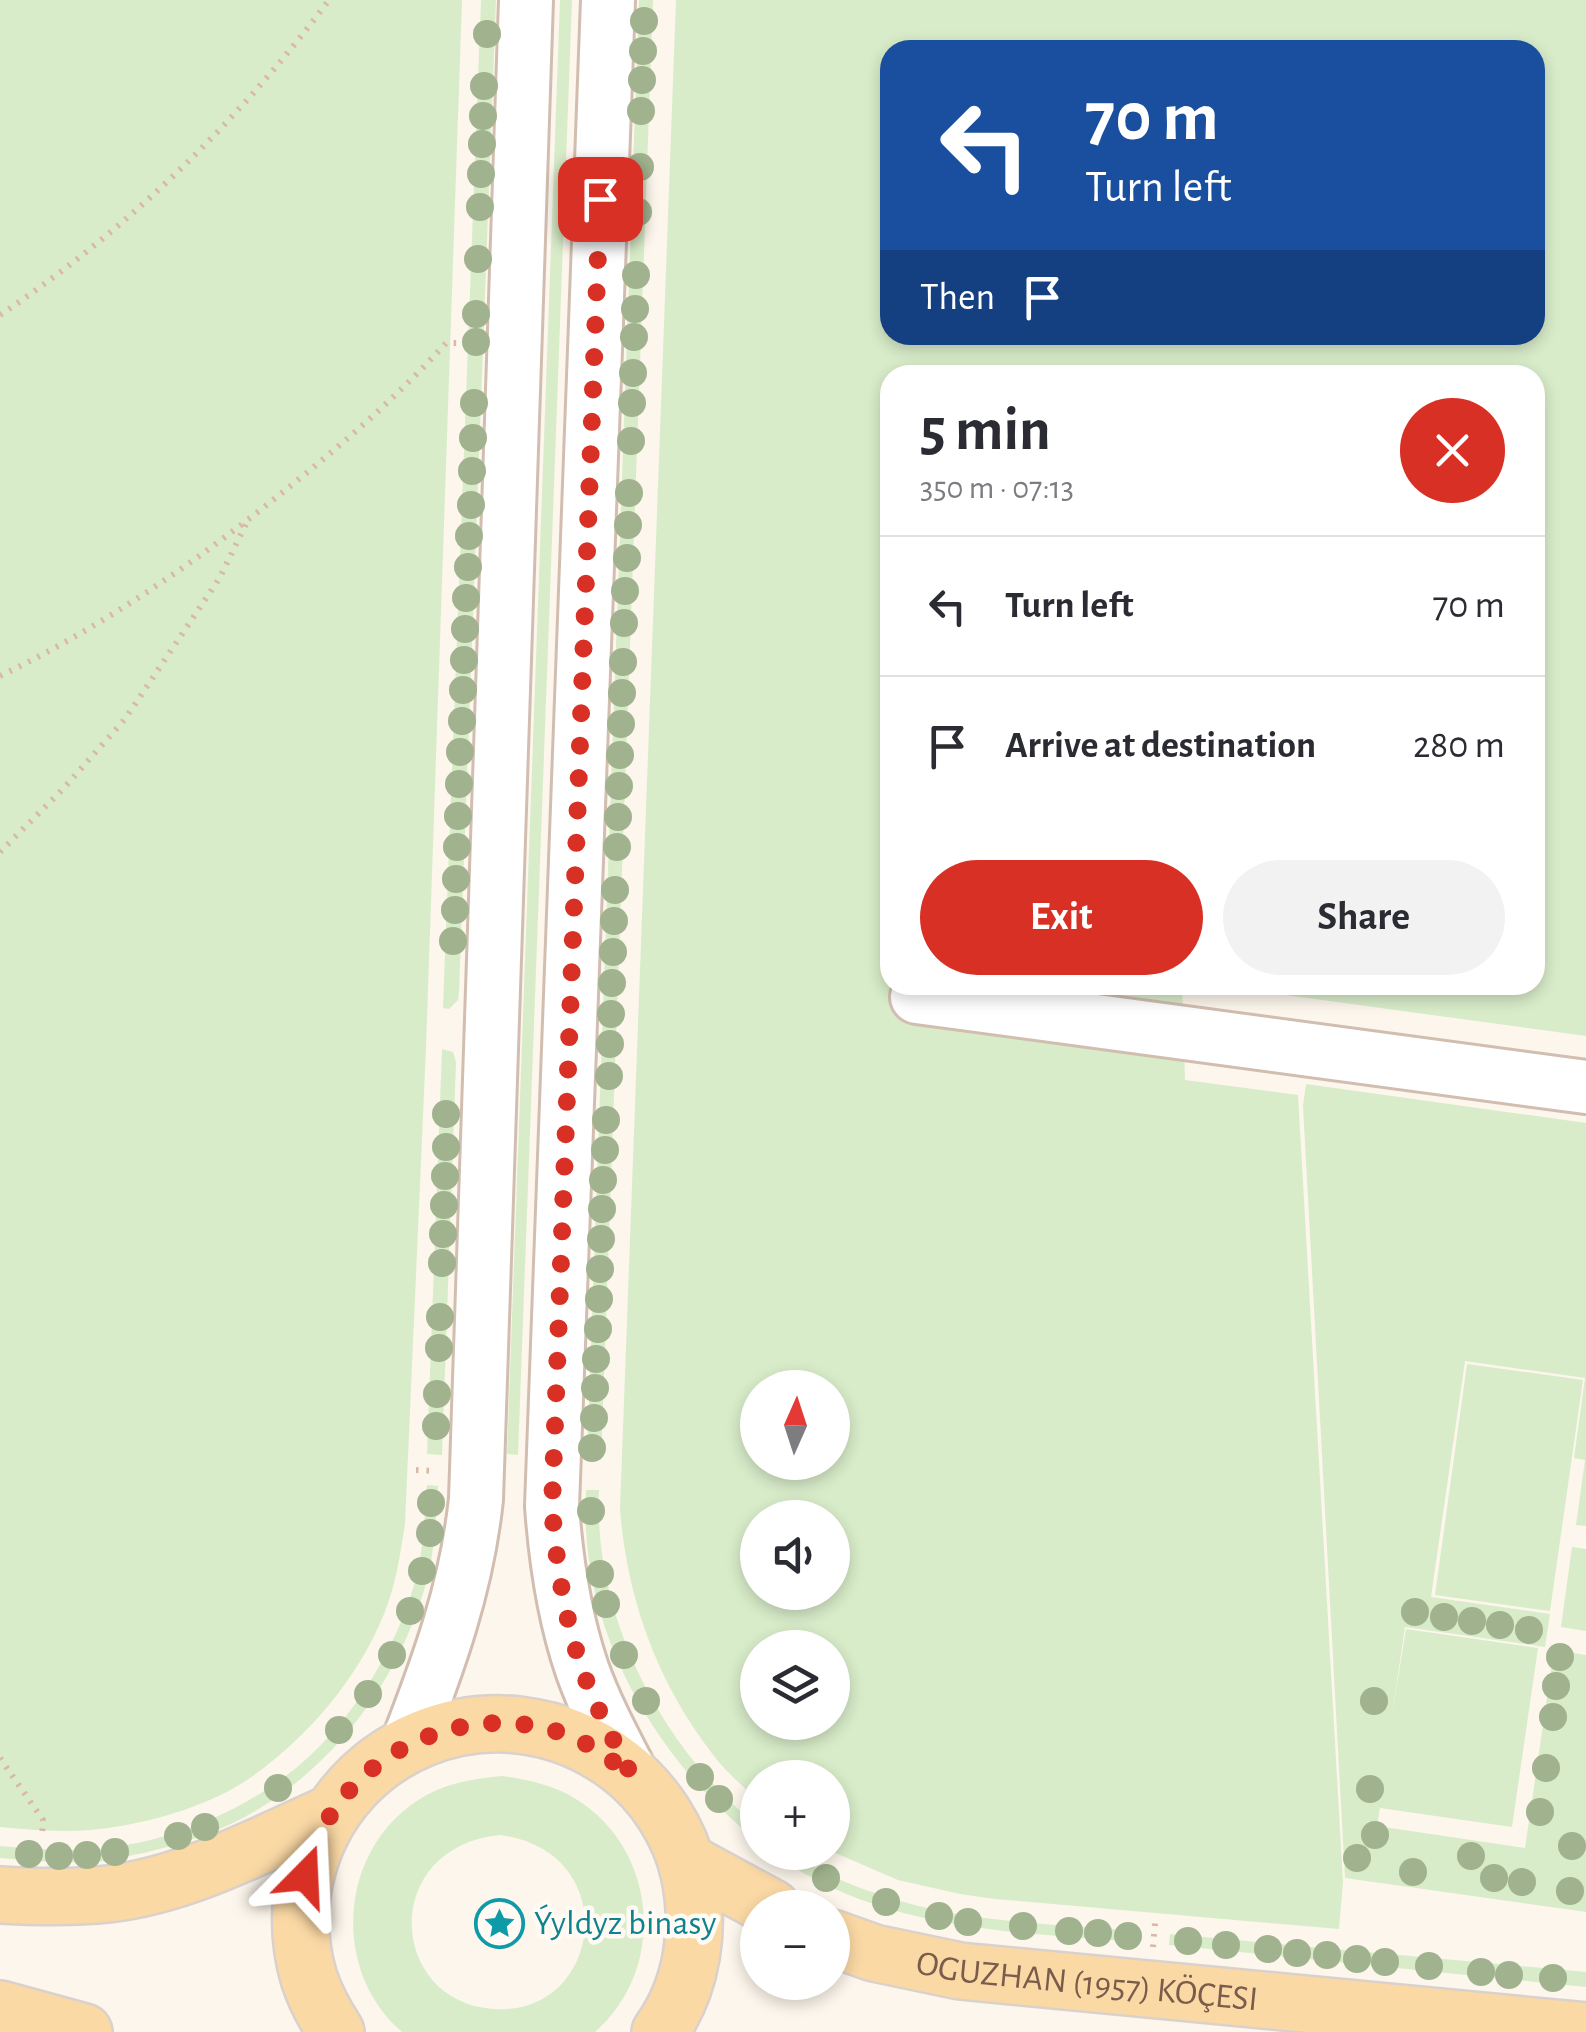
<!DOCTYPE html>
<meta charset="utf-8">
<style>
:root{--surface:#fff;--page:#f2f2f3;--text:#2b2b33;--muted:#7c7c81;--line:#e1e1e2;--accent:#d93025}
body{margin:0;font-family:"Alegreya Sans",sans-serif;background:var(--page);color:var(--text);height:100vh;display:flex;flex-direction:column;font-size:38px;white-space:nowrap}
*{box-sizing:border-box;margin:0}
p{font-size:32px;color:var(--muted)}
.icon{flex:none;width:55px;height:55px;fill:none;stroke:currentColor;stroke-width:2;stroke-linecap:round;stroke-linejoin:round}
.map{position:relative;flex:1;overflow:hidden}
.side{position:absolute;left:880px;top:365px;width:665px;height:630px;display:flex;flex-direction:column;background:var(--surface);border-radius:30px;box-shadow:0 5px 15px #0003}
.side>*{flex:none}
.hud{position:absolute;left:880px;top:40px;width:665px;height:305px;border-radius:30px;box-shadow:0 5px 15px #0003;background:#1a4fa0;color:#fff;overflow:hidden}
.needle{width:65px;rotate:3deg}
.tools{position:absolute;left:740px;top:1370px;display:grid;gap:20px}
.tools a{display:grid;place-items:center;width:110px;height:110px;border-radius:50%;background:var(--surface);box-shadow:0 5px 15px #0003;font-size:50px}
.pin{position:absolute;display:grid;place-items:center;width:85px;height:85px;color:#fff;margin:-42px;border-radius:20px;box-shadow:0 5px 15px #0006}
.me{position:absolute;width:110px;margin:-55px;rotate:21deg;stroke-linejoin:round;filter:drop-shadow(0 0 8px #0008)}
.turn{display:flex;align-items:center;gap:35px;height:210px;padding:0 40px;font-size:45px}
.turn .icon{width:130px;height:130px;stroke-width:2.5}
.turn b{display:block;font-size:70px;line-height:85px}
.then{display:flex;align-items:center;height:95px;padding:0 40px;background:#0003;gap:20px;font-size:38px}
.round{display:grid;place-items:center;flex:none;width:105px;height:105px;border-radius:52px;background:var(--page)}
.head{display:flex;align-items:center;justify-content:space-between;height:170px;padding:0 40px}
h1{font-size:60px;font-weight:700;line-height:75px}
.button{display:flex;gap:20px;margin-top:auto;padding:20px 40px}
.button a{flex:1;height:115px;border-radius:60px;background:var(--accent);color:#fff;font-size:40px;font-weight:700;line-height:115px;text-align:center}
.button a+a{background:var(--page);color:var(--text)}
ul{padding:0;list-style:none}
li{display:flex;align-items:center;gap:30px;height:140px;padding:0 40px;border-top:2px solid var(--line)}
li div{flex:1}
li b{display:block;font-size:38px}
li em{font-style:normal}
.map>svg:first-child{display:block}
.green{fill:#d8ecc9;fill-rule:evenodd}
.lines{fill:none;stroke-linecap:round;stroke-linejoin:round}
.minor-casing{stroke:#d1beb0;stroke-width:58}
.major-casing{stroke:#dad1cd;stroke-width:60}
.path{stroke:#d9b8a5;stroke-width:6;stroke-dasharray:2.5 8;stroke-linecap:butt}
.minor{stroke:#fff;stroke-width:52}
.major{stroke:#fbd9a5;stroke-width:55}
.tree{fill:#a0b28e}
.route{stroke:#d93025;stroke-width:18;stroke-dasharray:0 32.4}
.labels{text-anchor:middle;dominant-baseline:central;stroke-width:9;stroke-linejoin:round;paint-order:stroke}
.culture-label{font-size:35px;fill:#0d838f;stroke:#fffaf3;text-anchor:start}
.street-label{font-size:35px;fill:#7a5c4d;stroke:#fffaf3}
</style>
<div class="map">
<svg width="1586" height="2032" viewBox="0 0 1586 2032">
<rect width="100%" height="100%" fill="#fdf6ec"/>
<g class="green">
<path d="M0 0H462L426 1048 405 1524C400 1555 396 1585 384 1614 357 1681 304 1742 244 1782 205 1807 146 1824 99 1829 67 1833 32 1830 0 1827Z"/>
<path d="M481 0H496L459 992 458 1000 449 1009 443 1008Z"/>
<path d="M560 0H572L518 1455 507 1454Z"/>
<path d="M639 0H653L601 1460 587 1459Z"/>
<path d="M676 0H1586V1036L1278 994 1270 985H1535V375H890V985H1182L1185 1080 1298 1095 1343 1882 1339 1929 995 1899 960 1894 898 1880 833 1852 832 1778H758L757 1800C743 1786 726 1772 714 1756 658 1684 627 1600 620 1509ZM890 50H1535V335H890ZM758 1388H832V1462H758ZM758 1518H832V1592H758ZM758 1648H832V1722H758Z"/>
<path d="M442 1049 453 1052 456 1062 442 1455 427 1454Z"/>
<path d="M1306 1084 1586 1123V1526L1576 1525 1585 1460 1574 1458 1585 1378 1465 1361 1431 1597 1550 1614 1545 1647 1405 1627 1392 1715 1406 1629 1538 1648 1512 1827 1380 1808 1377 1826 1525 1848 1554 1650 1586 1655V1912L1345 1878 1303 1106Z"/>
<path d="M1467 1364 1583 1380 1550 1611 1435 1595Z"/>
<path d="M427 1485 438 1486C436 1515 435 1547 428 1576 404 1671 341 1760 257 1810 223 1831 182 1844 144 1853 131 1855 119 1859 106 1861 71 1864 35 1861 0 1858V1846C35 1849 72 1852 107 1848 174 1840 243 1811 296 1768 352 1723 403 1639 418 1569 424 1541 425 1513 427 1485Z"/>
<path d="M586 1490H599C593 1617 661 1746 757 1826V1841C653 1756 578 1628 586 1490Z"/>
<path d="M1572 1547 1586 1549V1631L1561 1627Z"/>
<path d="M502 1776C531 1780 558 1786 582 1803 659 1856 665 1971 595 2032H402C330 1970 339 1849 420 1799 445 1783 473 1779 502 1776ZM500 1835C625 1851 603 2017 493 2009 388 2002 379 1847 500 1835Z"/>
<path d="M772 1853C800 1852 804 1863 828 1874 848 1884 871 1892 893 1899 972 1923 1057 1924 1138 1931L1137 1942C1011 1932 879 1930 772 1853Z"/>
<path d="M1170 1934 1586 1972V1987L1169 1945Z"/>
</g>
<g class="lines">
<defs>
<g id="minor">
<path d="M608 0 552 1506C556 1562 564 1616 582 1669 595 1706 614 1741 632 1776"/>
<path d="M917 997 1586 1087"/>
<path d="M407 1745C439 1663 467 1586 476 1499L526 0"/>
</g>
<g id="major">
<path d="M687 1862 772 1908"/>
<path d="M0 1895C36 1897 72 1898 108 1894 186 1885 260 1845 332 1813"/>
<path id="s1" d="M832 1938 874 1953 960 1971 1586 2031"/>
<path d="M0 2009 84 2032"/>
<path d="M336 2032C325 2015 315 1997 309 1978 301 1952 299 1922 302 1895 324 1742 498 1673 620 1766 654 1792 680 1832 689 1873 701 1927 693 1986 660 2032"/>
</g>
</defs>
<use href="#minor" class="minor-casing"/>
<use href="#major" class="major-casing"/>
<g class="path">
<path d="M0 315C127 230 238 122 329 0"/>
<path d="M0 676C104 626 199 560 288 488 344 443 398 396 446 343H458"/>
<path d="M0 852 63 789 125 719 219 579 247 522"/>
<path d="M416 1470 435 1471"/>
<path d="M0 1758 43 1820 42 1838"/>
<path d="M1153 1947 1155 1923"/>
</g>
<use href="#minor" class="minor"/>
<use href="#major" class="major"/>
</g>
<g class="tree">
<circle cx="644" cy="21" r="14"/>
<circle cx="487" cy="34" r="14"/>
<circle cx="643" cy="51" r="14"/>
<circle cx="642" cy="80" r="14"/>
<circle cx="484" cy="86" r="14"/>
<circle cx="641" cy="111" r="14"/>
<circle cx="483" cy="116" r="14"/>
<circle cx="482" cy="144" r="14"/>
<circle cx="640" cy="167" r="14"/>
<circle cx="481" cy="174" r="14"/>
<circle cx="480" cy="207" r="14"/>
<circle cx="638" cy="212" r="14"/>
<circle cx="478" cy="259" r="14"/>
<circle cx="636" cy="275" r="14"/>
<circle cx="635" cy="309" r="14"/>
<circle cx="476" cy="314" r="14"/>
<circle cx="634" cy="337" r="14"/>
<circle cx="476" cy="342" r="14"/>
<circle cx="633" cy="373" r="14"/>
<circle cx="474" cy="403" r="14"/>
<circle cx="632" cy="403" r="14"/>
<circle cx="473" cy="438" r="14"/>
<circle cx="631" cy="441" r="14"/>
<circle cx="472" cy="471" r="14"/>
<circle cx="629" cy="493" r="14"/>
<circle cx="471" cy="505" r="14"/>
<circle cx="628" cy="525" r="14"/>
<circle cx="469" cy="536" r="14"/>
<circle cx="627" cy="558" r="14"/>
<circle cx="468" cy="567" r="14"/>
<circle cx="625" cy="591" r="14"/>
<circle cx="466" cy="598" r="14"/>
<circle cx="624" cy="623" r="14"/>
<circle cx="465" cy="629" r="14"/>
<circle cx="464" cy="660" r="14"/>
<circle cx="623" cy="662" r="14"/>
<circle cx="463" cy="690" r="14"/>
<circle cx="622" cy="693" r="14"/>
<circle cx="462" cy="721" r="14"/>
<circle cx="621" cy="724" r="14"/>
<circle cx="460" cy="752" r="14"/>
<circle cx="620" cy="755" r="14"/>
<circle cx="459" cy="784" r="14"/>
<circle cx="619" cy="786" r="14"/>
<circle cx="458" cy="816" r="14"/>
<circle cx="618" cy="817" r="14"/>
<circle cx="457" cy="847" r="14"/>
<circle cx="617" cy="847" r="14"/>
<circle cx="456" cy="879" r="14"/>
<circle cx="615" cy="890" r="14"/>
<circle cx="455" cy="910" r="14"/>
<circle cx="614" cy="921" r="14"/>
<circle cx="453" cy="941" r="14"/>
<circle cx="613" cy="952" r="14"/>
<circle cx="612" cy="983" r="14"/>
<circle cx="611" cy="1014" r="14"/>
<circle cx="610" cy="1044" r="14"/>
<circle cx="609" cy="1076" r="14"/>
<circle cx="446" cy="1114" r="14"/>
<circle cx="606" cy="1120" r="14"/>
<circle cx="446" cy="1147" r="14"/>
<circle cx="605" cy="1150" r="14"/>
<circle cx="445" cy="1176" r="14"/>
<circle cx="603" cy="1180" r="14"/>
<circle cx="444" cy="1205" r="14"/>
<circle cx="602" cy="1209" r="14"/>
<circle cx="443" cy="1234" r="14"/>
<circle cx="601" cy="1239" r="14"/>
<circle cx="442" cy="1263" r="14"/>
<circle cx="600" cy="1269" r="14"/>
<circle cx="599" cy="1299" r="14"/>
<circle cx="440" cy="1317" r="14"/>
<circle cx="598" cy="1329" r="14"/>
<circle cx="439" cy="1348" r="14"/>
<circle cx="596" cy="1359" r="14"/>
<circle cx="595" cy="1388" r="14"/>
<circle cx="437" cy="1394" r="14"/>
<circle cx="594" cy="1418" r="14"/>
<circle cx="436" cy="1426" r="14"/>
<circle cx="592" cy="1448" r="14"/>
<circle cx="431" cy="1503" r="14"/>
<circle cx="591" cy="1511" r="14"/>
<circle cx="430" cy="1533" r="14"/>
<circle cx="422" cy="1571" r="14"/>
<circle cx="600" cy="1574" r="14"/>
<circle cx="606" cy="1604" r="14"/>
<circle cx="410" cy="1611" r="14"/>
<circle cx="1415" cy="1612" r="14"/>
<circle cx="1444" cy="1617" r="14"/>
<circle cx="1472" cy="1621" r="14"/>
<circle cx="1500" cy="1625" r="14"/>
<circle cx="1529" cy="1630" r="14"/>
<circle cx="392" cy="1655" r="14"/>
<circle cx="624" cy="1655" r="14"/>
<circle cx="1560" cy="1657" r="14"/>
<circle cx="1556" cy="1686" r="14"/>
<circle cx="368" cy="1694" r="14"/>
<circle cx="646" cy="1701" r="14"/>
<circle cx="1374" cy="1701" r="14"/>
<circle cx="1553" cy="1717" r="14"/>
<circle cx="339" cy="1730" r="14"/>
<circle cx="1546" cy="1768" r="14"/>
<circle cx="700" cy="1777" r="14"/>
<circle cx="278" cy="1788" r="14"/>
<circle cx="1370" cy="1789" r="14"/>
<circle cx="719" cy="1799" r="14"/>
<circle cx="1540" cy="1812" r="14"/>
<circle cx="205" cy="1827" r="14"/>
<circle cx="1375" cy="1835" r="14"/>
<circle cx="178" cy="1836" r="14"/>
<circle cx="1572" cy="1846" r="14"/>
<circle cx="115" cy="1852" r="14"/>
<circle cx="29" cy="1854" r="14"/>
<circle cx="87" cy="1855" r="14"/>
<circle cx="59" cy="1856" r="14"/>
<circle cx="1471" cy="1856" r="14"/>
<circle cx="1357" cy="1858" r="14"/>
<circle cx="1413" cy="1872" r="14"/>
<circle cx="826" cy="1878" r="14"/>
<circle cx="1494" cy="1878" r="14"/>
<circle cx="1522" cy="1882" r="14"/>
<circle cx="1570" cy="1891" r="14"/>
<circle cx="886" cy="1902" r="14"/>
<circle cx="939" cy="1916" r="14"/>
<circle cx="968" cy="1922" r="14"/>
<circle cx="1023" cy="1926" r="14"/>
<circle cx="1069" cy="1931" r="14"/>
<circle cx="1098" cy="1933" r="14"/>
<circle cx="1128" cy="1936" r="14"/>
<circle cx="1188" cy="1941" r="14"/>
<circle cx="1226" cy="1945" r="14"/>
<circle cx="1268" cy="1949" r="14"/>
<circle cx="1297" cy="1953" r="14"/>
<circle cx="1327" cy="1955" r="14"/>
<circle cx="1357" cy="1959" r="14"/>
<circle cx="1385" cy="1962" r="14"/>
<circle cx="1429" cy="1966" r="14"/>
<circle cx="1481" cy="1972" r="14"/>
<circle cx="1509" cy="1975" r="14"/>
<circle cx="1553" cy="1978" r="14"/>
</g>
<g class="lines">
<path class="route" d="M305 1876C312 1854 319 1832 332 1813 383 1735 488 1701 575 1738 596 1748 614 1762 632 1776 614 1741 595 1706 582 1669 564 1616 556 1562 552 1506L600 199"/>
</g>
<defs>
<symbol id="sight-ring" viewBox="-11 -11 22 22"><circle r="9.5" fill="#fffaf3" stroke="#0f9aa8" stroke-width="1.5"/><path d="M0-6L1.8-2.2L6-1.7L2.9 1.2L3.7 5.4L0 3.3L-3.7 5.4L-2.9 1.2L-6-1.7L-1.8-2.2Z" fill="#0f9aa8"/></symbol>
</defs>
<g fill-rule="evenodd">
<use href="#sight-ring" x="472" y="1896" width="55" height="55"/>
</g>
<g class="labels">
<g class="culture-label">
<text x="534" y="1923">Ýyldyz binasy</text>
</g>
<g class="street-label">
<text stroke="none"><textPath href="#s1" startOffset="260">OGUZHAN (1957) KÖÇESI</textPath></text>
</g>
</g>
</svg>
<div class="tools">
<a><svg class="needle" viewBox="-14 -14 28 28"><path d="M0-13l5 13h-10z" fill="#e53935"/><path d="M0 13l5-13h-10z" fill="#7c7c81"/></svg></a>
<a><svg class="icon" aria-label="sound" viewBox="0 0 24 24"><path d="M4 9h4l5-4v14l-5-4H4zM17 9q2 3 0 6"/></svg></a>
<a><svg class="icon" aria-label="layers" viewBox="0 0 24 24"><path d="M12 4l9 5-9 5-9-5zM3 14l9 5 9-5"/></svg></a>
<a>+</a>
<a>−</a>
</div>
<div class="pin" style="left:600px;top:199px;background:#d93025"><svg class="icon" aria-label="arrive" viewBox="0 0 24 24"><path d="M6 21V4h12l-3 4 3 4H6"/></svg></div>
<svg class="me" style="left:305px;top:1876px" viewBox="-20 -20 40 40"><path d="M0-17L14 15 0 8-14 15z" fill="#d93025" stroke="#fff" stroke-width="4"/></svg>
<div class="hud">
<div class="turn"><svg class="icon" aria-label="left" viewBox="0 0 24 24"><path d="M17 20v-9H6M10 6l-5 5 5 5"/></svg><div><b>70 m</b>Turn left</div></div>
<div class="then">Then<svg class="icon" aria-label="arrive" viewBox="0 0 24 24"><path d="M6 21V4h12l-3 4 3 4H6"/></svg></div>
</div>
<section class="side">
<div class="head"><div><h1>5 min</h1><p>350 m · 07:13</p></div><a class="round" style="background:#d93025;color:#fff"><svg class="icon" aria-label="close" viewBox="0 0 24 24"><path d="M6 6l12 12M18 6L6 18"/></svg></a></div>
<ul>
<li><svg class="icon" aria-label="left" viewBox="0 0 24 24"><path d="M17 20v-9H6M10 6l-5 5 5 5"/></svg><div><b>Turn left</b></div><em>70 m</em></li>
<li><svg class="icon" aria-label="arrive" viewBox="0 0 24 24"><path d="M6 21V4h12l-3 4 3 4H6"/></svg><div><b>Arrive at destination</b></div><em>280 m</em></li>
</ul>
<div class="button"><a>Exit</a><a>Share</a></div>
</section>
</div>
